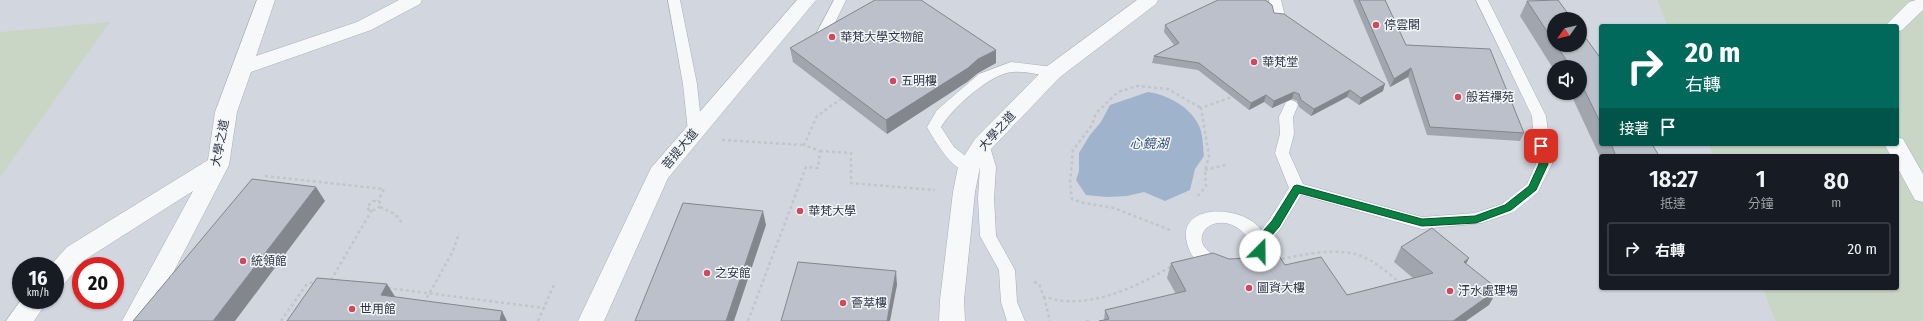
<!DOCTYPE html>
<html lang="zh-TW">
<meta charset="utf-8">
<style>
:root{--surface:#171b24;--page:#242831;--text:#f1f3f6;--muted:#9ea1a6;--line:#363941}
body{margin:0;font-family:"Fira Sans Condensed","Noto Sans TC",sans-serif;background:var(--page);color:var(--text);height:100vh;display:flex;flex-direction:column;font-size:15px;white-space:nowrap}
*{box-sizing:border-box;margin:0}
p{font-size:13px;color:var(--muted)}
.icon{flex:none;width:22px;height:22px;fill:none;stroke:currentColor;stroke-width:2;stroke-linecap:round;stroke-linejoin:round}
.map{position:relative;flex:1;overflow:hidden}
.side{position:absolute;left:1599px;top:154px;width:300px;height:136px;display:flex;flex-direction:column;background:var(--surface);border-radius:4px;box-shadow:0 1px 3px #0004}
.side>*{flex:none}
.banner{position:absolute;left:1599px;top:24px;width:300px;height:122px;border-radius:4px;box-shadow:0 1px 3px #0004;background:#00695c;color:#fff;overflow:hidden}
.needle{width:26px;rotate:236deg}
.tools{position:absolute;left:1547px;top:12px;display:grid;gap:8px}
.tools a{display:grid;place-items:center;width:40px;height:40px;border-radius:50%;background:var(--surface);box-shadow:0 1px 3px #0004;font-size:20px}
.speed{position:absolute;left:12px;top:257px;display:flex;gap:8px;font-size:20px;font-weight:700;text-align:center}
.speed>*{display:grid;place-content:center;width:52px;height:52px;border-radius:50%;background:var(--surface);box-shadow:0 1px 3px #0004;line-height:1}
.speed small{font-size:10px;font-weight:400}
.speed .limit{border:6px solid #d22;background:#fff;color:#111}
.pin{position:absolute;display:grid;place-items:center;width:34px;height:34px;color:#fff;margin:-17px;border-radius:8px;box-shadow:0 2px 6px #0006}
.me{position:absolute;width:44px;margin:-22px;rotate:22deg;stroke-linejoin:round;filter:drop-shadow(0 0 3px #0008)}
.turn{display:flex;align-items:center;gap:14px;height:84px;padding:0 20px;font-size:18px}
.turn .icon{width:52px;height:52px;stroke-width:2.5}
.turn b{display:block;font-size:28px;line-height:34px}
.then{display:flex;align-items:center;height:38px;padding:0 20px;background:#0003;gap:8px;font-size:15px}
.eta{display:flex;justify-content:space-evenly;align-items:center;height:68px;text-align:center}
.eta b{font-size:24px;font-weight:600;line-height:28px}
ul{padding:0;list-style:none}
li{display:flex;align-items:center;gap:12px;height:54px;margin:0 8px 6px;padding:0 12px;border:2px solid var(--line);border-radius:4px}
li div{flex:1}
li b{display:block;font-size:15px}
li em{font-style:normal}
.map>svg:first-child{display:block}
.built{fill:#d2d6de;fill-rule:evenodd}
.green{fill:#c9d6c5}
.water{fill:#9fb4cc}
.lines{fill:none;stroke-linecap:round;stroke-linejoin:round}
.lane-casing{stroke:#a9aeb7;stroke-width:1}
.street-casing{stroke:#a9aeb7;stroke-width:1}
.path{stroke:#c2c5cb;stroke-width:2.5;stroke-dasharray:3 3;stroke-linecap:butt}
.lane{fill:#f7f8fa;fill-rule:evenodd}
.street{fill:#f7f8fa;fill-rule:evenodd}
.wall{fill:#a1a5ae}
.shaded-wall{fill:#83868d}
.building{fill:#bbc0ca;stroke:#83868d}
.route{fill:#0b8043;stroke:#07532c}
.poi-dot{fill:#d1495b;stroke:#f4f6f9;stroke-width:1.5}
.labels{text-anchor:middle;dominant-baseline:central;stroke-width:3;stroke-linejoin:round;paint-order:stroke}
.poi-label{font-size:12px;fill:#2b3445;stroke:#f4f6f9;text-anchor:start}
.street-label{font-size:12px;fill:#2b3445;stroke:#f4f6f9}
.water-label{font-size:13px;font-style:italic;fill:#34527a;stroke:#f4f6f9}
</style>
<div class="map">
<svg width="1923" height="321" viewBox="0 0 1923 321">
<rect width="100%" height="100%" fill="#e4e7ec"/>
<path class="built" d="M0 0H1657L1667 26H1601V144H1708L1713 156H1601V288H1762L1775 321H0ZM1554 19H1580V45H1554ZM1554 67H1580V93H1554ZM21 266H55V300H21ZM81 266H115V300H81Z"/>
<g class="green">
<path d="M1657 0H1923V321H1775L1762 288H1897V156H1713L1708 144H1897V26H1667Z"/>
<path d="M110 22 0 177V32Z"/>
</g>
<path class="water" d="M1148 92C1169 95 1192 108 1200 128 1203 136 1203 148 1204 156L1195 169 1190 190 1165 201 1144 192 1127 196 1107 197 1086 195 1076 180 1079 171V153L1090 135 1101 122 1110 105Z"/>
<g class="lines">
<defs>
<g id="lane">
<path d="M668 0H680L697 84 702 131 700 135 695 136 690 135 688 131 683 84Z"/>
<path d="M834 0H846L828 37H818L816 34Z"/>
<path d="M1269 0H1281L1285 16 1283 19H1273Z"/>
<path d="M1476 0H1488L1546 116 1552 164 1538 192 1514 212 1482 223 1422 229 1301 195 1281 228 1268 244 1267 251 1261 262 1256 267 1242 272 1236 271 1234 266 1236 261 1250 253 1252 243C1222 196 1171 243 1226 260L1228 265 1226 270C1217 272 1207 269 1200 264 1193 259 1189 251 1187 243 1176 203 1243 204 1261 230L1269 220 1289 188 1275 153 1280 134 1279 117 1286 102 1291 100 1296 102 1298 105 1293 117 1294 134 1289 153 1303 184 1422 217 1475 213 1502 204 1527 184 1536 164 1532 116Z"/>
<path d="M1011 62 1053 67 1058 69 1060 72 1058 75 1053 77C1040 75 1026 71 1013 72 991 73 952 108 941 127L954 147 974 163 977 167 974 171C955 177 935 141 927 127L937 110 979 74Z"/>
<path d="M983 139 988 140 996 167 994 198 996 236 1015 270 1017 302 1025 321H1007L1001 302 999 270 980 236 978 198 980 167 976 144 978 140Z"/>
</g>
<g id="street">
<path d="M257 0H275L256 56 357 22 399 0H422L420 4 371 30 251 72 237 112 229 165 148 321H122L193 191 83 261 64 284 55 287V266H50L67 247 208 160 215 112Z"/>
<path d="M797 0H816L668 178 604 321H578L651 168Z"/>
<path d="M1137 0H1158L1156 4 1060 77 991 149 980 167 975 192 964 300 965 321H939L940 300 953 192 958 167 961 161 975 139 1046 67Z"/>
<path d="M1916 0H1923V10L1902 30 1897 32V26H1885L1909 2Z"/>
<path d="M1897 137 1903 139 1923 174V202L1915 200 1897 167V156H1891L1884 144H1897Z"/>
<path d="M21 300H48L34 321H6Z"/>
</g>
</defs>
<use href="#lane" class="lane-casing"/>
<use href="#street" class="street-casing"/>
<g class="path">
<path d="M722 140 804 145"/>
<path d="M820 151 851 153V183L935 190"/>
<path d="M1205 170 1226 165"/>
<path d="M265 176 384 189 378 201"/>
<path d="M1198 196 1206 186 1205 171 1209 156 1201 108 1232 97"/>
<path d="M373 201H379L381 205 376 210H369L367 207Z"/>
<path d="M380 207 395 214 402 223"/>
<path d="M1170 230 1114 208 1084 203 1072 199 1070 183 1073 150 1092 125 1096 113 1118 92 1137 86 1168 89 1201 108"/>
<path d="M1282 259C1306 254 1338 247 1361 256 1376 262 1389 273 1401 284"/>
<path d="M331 280 372 210"/>
<path d="M1034 282 1039 284 1044 297C1051 298 1058 301 1065 301 1104 303 1139 285 1172 266"/>
<path d="M388 288 544 308"/>
<path d="M1044 297 1050 321"/>
<path d="M424 303 453 251 459 233"/>
<path d="M281 321 306 285 317 280"/>
<path d="M538 321 554 285"/>
<path d="M748 321 806 167 818 168 820 151 804 145 817 116 841 99"/>
<path d="M1086 321H1091"/>
</g>
<use href="#lane" class="lane"/>
<use href="#street" class="street"/>
</g>
<g class="wall">
<path d="M1353 0H1385L1406 45 1524 133 1520 141 1427 135 1408 77 1390 87Z"/>
<path d="M1527 1 1554 19V45H1580L1601 59V144H1652L1659 156H1601V159L1573 99 1569 93H1580V67H1554V70L1520 16Z"/>
<path d="M1274 13 1383 91 1359 105 1347 97 1311 116 1299 107 1297 101 1292 99 1272 108 1264 102 1249 110 1198 70 1152 63 1154 56 1174 45 1164 32 1165 25Z"/>
<path d="M790 48 996 63 978 73 967 82 887 134 793 62Z"/>
<path d="M1401 247 1469 258 1466 264 1489 305 1104 320 1105 310 1176 294 1167 278 1171 263 1229 259 1285 265 1347 295 1413 278 1394 262Z"/>
</g>
<g class="shaded-wall">
<path d="M996 50V63L978 73 967 82 887 134 886 120 978 59Z"/>
<path d="M1411 68 1408 77 1390 87 1394 79Z"/>
<path d="M1385 84 1383 91 1359 105 1361 98Z"/>
<path d="M1350 90 1347 97 1311 116 1314 109Z"/>
<path d="M1294 92 1292 99 1272 108 1274 101Z"/>
<path d="M1266 95 1264 102 1249 110 1251 103Z"/>
<path d="M316 187 325 201 235 321H213Z"/>
<path d="M763 211 766 225 734 321H726Z"/>
<path d="M1469 258 1461 273 1464 262Z"/>
<path d="M896 271 897 285 890 321H887Z"/>
<path d="M387 284 396 298 381 295Z"/>
<path d="M1498 289 1489 305 1466 321H1453Z"/>
<path d="M502 311 507 321H500Z"/>
</g>
<g class="building">
<path d="M875 0H921L996 50 978 59 968 68 886 120 790 48Z"/>
<path d="M1218 0H1265L1272 5 1274 13 1284 14 1385 84 1361 98 1350 90 1314 109 1301 100 1299 94 1294 92 1274 101 1266 95 1251 103 1199 63 1154 56 1179 43 1165 25Z"/>
<path d="M1359 0H1385L1406 45 1490 49 1524 133 1430 127 1411 68 1394 79Z"/>
<path d="M1558 0 1572 19H1554V42L1527 1Z"/>
<path d="M1580 30 1601 59V124L1580 81V67H1571L1556 45H1580Z"/>
<path d="M1611 144H1652L1659 156H1616Z"/>
<path d="M252 179 316 187 213 321H133Z"/>
<path d="M683 203 763 211 726 321H635Z"/>
<path d="M1432 228 1469 258 1464 262 1498 289 1453 321H1099L1109 319 1105 310 1186 291 1171 263 1213 253 1229 259 1250 258 1264 252 1270 242 1285 265 1321 257 1347 295 1433 273 1401 247Z"/>
<path d="M798 262 896 271 887 321H781Z"/>
<path d="M317 278 387 284 381 295 502 311 500 321H287Z"/>
</g>
<path class="route" d="M1541 143 1545 146 1548 164 1536 190 1511 210 1476 223 1422 226 1299 193 1279 227 1265 243 1263 253H1257L1255 242 1256 239 1272 221 1294 186 1297 185 1422 219 1475 216 1505 205 1529 186 1539 164 1536 146Z"/>
<g class="poi-dot">
<circle cx="1376" cy="25" r="4"/>
<circle cx="832" cy="37" r="4"/>
<circle cx="1254" cy="62" r="4"/>
<circle cx="893" cy="81" r="4"/>
<circle cx="1458" cy="97" r="4"/>
<circle cx="800" cy="211" r="4"/>
<circle cx="243" cy="261" r="4"/>
<circle cx="707" cy="273" r="4"/>
<circle cx="1249" cy="288" r="4"/>
<circle cx="1450" cy="291" r="4"/>
<circle cx="843" cy="303" r="4"/>
<circle cx="352" cy="309" r="4"/>
</g>
<g class="labels">
<g class="poi-label">
<text x="1384" y="25">停雲閣</text>
<text x="840" y="37">華梵大學文物館</text>
<text x="1262" y="62">華梵堂</text>
<text x="901" y="81">五明樓</text>
<text x="1466" y="97">般若禪苑</text>
<text x="808" y="211">華梵大學</text>
<text x="251" y="261">統領館</text>
<text x="715" y="273">之安館</text>
<text x="1257" y="288">圖資大樓</text>
<text x="1458" y="291">汙水處理場</text>
<text x="851" y="303">薈萃樓</text>
<text x="360" y="309">世用館</text>
</g>
<g class="street-label">
<text transform="translate(997 131) rotate(-48)">大學之道</text>
<text transform="translate(220 143) rotate(-79)">大學之道</text>
<text transform="translate(680 149) rotate(-50)">菩提大道</text>
</g>
<g class="water-label">
<text x="1149" y="143">心鏡湖</text>
</g>
</g>
</svg>
<div class="tools">
<a><svg class="needle" viewBox="-14 -14 28 28"><path d="M0-13l5 13h-10z" fill="#e53935"/><path d="M0 13l5-13h-10z" fill="#9ea1a6"/></svg></a>
<a><svg class="icon" aria-label="sound" viewBox="0 0 24 24"><path d="M4 9h4l5-4v14l-5-4H4zM17 9q2 3 0 6"/></svg></a>
</div>
<div class="speed"><div>16<small>km/h</small></div><div class="limit">20</div></div>
<div class="pin" style="left:1541px;top:146px;background:#d93025"><svg class="icon" aria-label="arrive" viewBox="0 0 24 24"><path d="M6 21V4h12l-3 4 3 4H6"/></svg></div>
<svg class="me" style="left:1260px;top:251px" viewBox="-20 -20 40 40"><circle r="19" fill="#fff"/><path d="M0-13L10 11 0 6-10 11z" fill="#0b8043"/></svg>
<div class="banner">
<div class="turn"><svg class="icon" aria-label="right" viewBox="0 0 24 24"><path d="M7 20v-9h11M14 6l5 5-5 5"/></svg><div><b>20 m</b>右轉</div></div>
<div class="then">接著<svg class="icon" aria-label="arrive" viewBox="0 0 24 24"><path d="M6 21V4h12l-3 4 3 4H6"/></svg></div>
</div>
<section class="side">
<div class="eta">
<div><b>18:27</b><p>抵達</p></div>
<div><b>1</b><p>分鐘</p></div>
<div><b>80</b><p>m</p></div>
</div>
<ul>
<li><svg class="icon" aria-label="right" viewBox="0 0 24 24"><path d="M7 20v-9h11M14 6l5 5-5 5"/></svg><div><b>右轉</b></div><em>20 m</em></li>
</ul>
</section>
</div>
